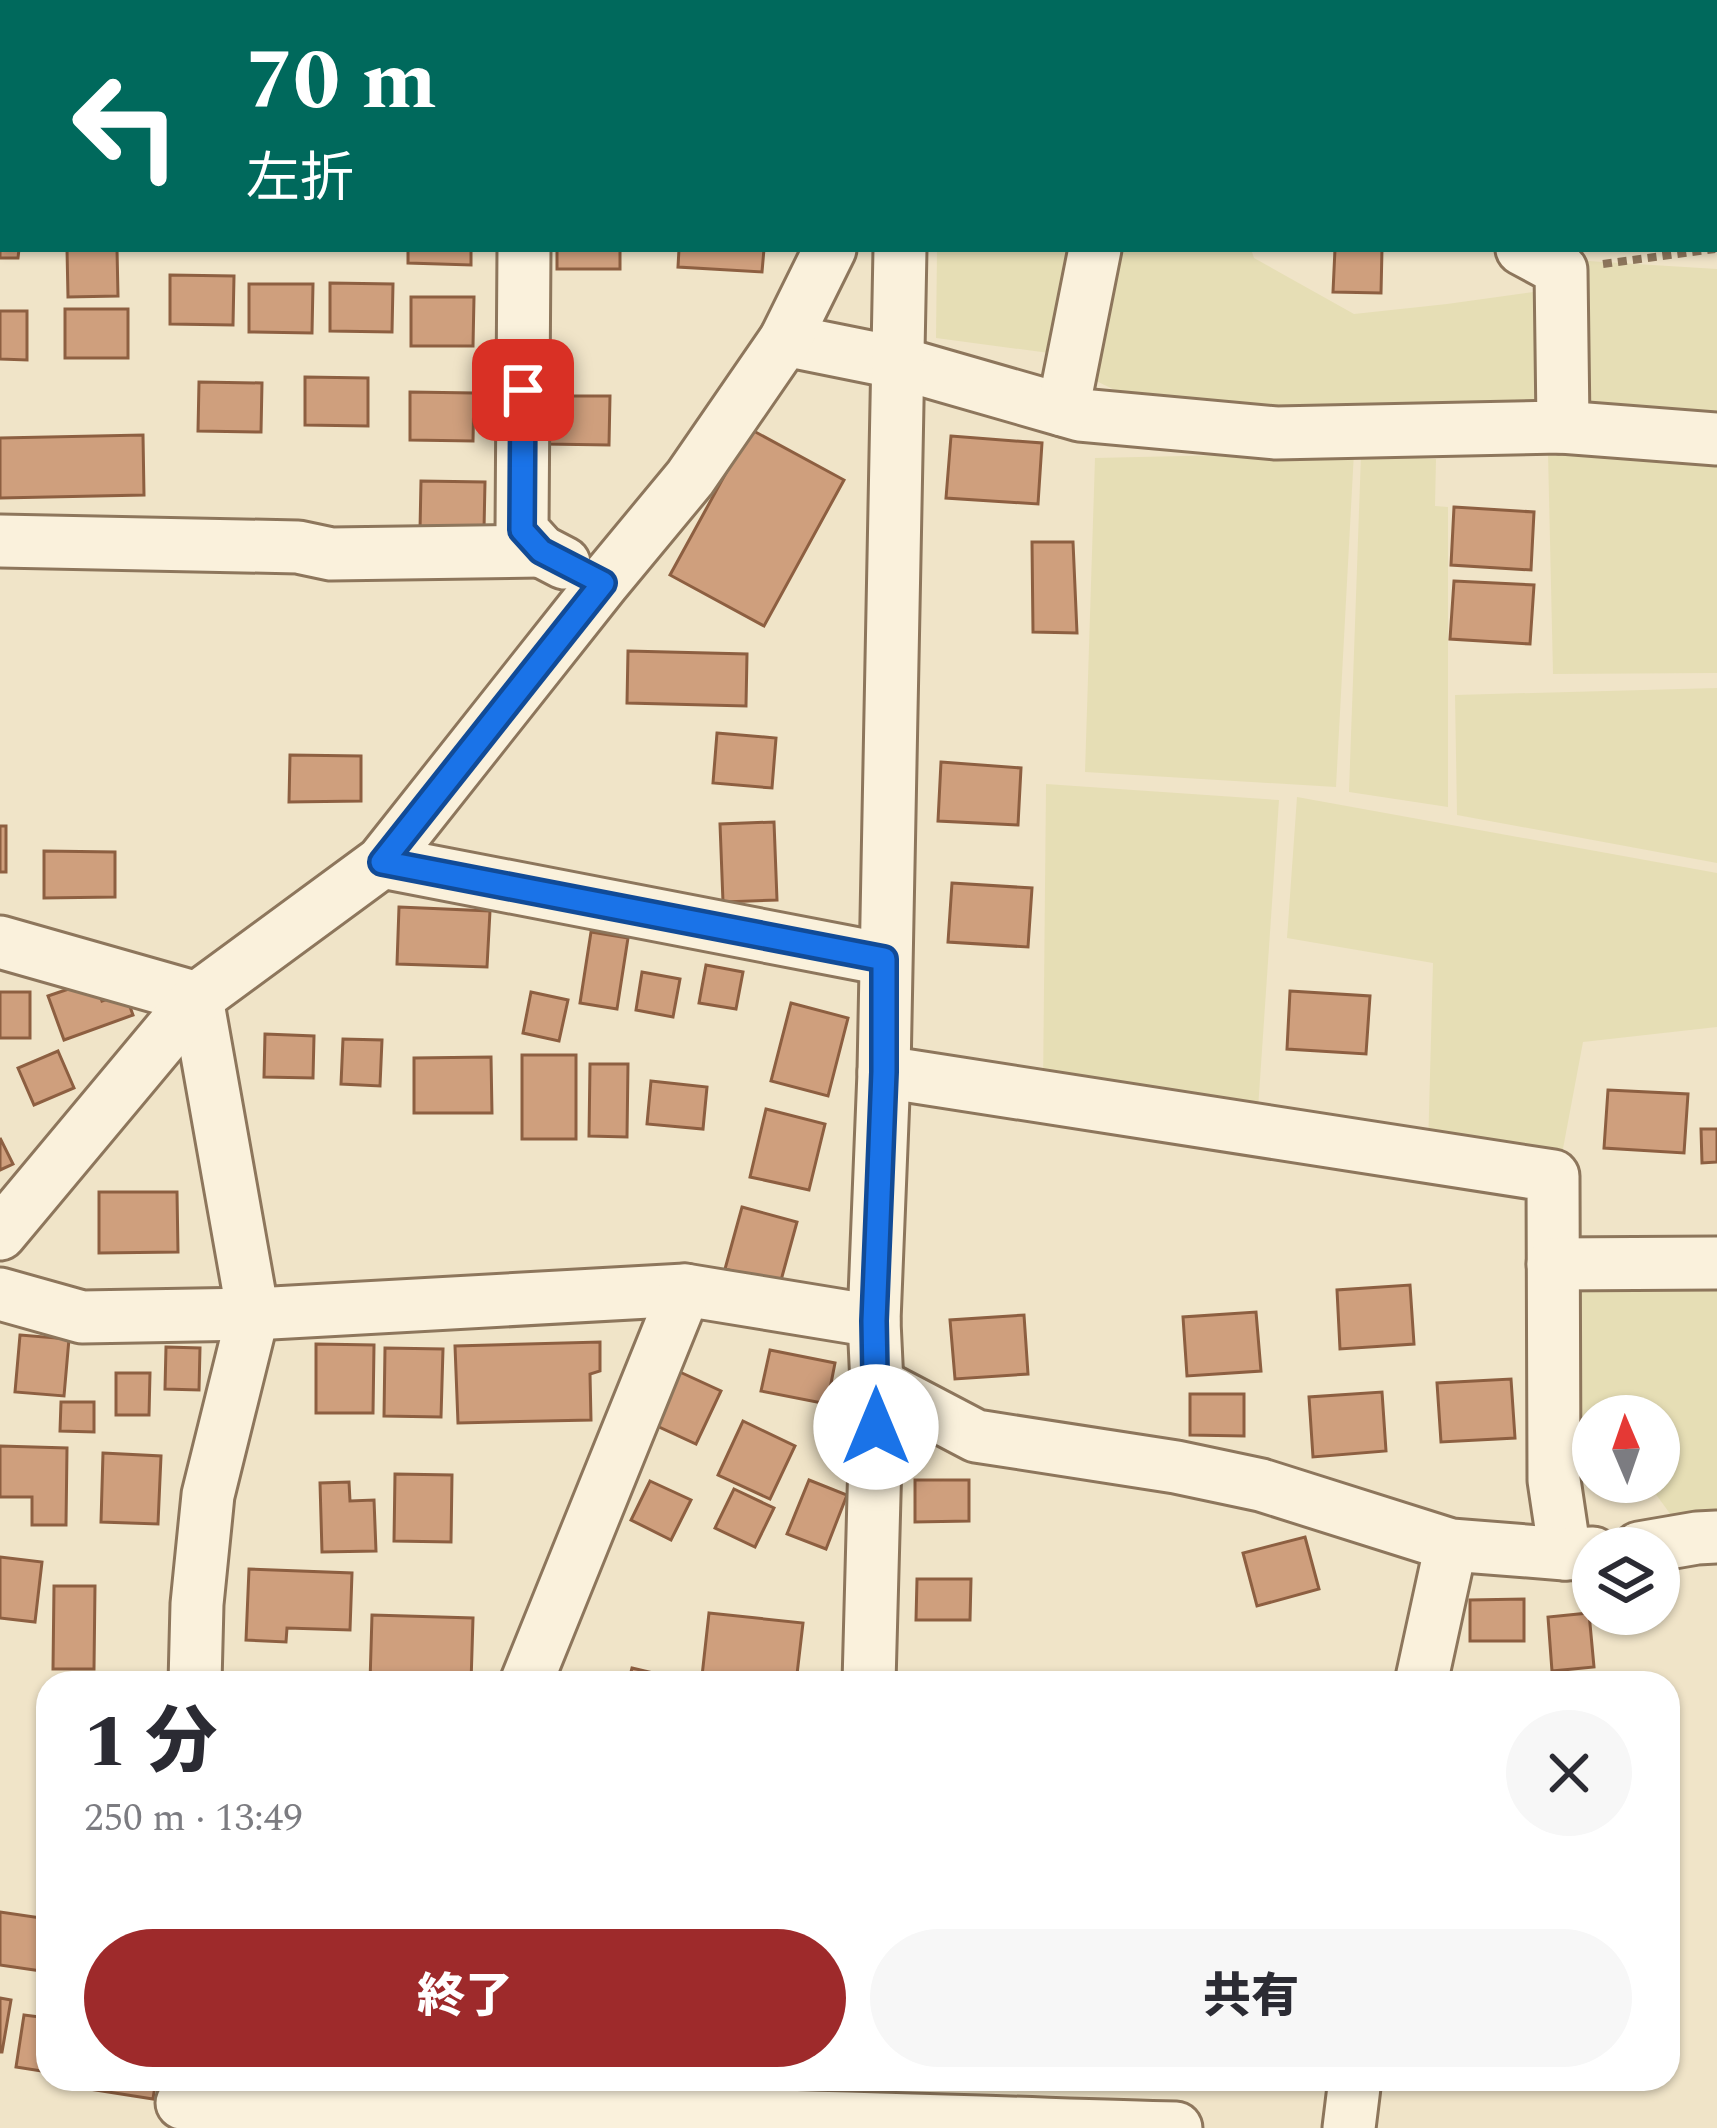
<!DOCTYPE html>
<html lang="ja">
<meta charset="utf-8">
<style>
:root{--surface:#fff;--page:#f7f7f7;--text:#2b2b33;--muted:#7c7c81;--accent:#9e2a2b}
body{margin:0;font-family:Spectral,"Noto Sans JP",serif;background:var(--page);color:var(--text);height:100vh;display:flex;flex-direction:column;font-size:45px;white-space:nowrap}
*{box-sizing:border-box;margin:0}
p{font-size:39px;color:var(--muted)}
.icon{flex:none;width:66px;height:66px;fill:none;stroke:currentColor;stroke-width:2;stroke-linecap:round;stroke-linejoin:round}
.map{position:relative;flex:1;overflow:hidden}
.panel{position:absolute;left:36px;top:1671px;width:1644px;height:420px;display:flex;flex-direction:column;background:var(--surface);border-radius:36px;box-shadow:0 3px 9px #0004}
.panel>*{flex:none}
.guide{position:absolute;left:0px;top:0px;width:1719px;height:252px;box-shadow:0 3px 9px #0004;background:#00695c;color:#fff;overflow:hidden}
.needle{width:78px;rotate:358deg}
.tools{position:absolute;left:1572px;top:1395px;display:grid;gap:24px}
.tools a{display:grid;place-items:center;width:108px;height:108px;border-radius:50%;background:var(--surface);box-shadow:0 3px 9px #0004;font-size:60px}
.pin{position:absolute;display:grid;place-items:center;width:102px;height:102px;color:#fff;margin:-51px;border-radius:24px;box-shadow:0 6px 18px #0006}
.me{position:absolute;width:132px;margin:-66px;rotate:0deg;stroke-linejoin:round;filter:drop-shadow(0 0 9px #0008)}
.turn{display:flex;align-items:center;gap:42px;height:252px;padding:0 48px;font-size:54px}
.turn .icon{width:156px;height:156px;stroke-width:2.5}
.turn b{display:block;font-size:84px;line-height:102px}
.round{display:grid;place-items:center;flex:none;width:126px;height:126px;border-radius:63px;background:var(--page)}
.overview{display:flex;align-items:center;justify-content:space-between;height:204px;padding:0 48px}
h1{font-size:72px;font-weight:800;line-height:90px}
.primary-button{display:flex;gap:24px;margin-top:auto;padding:24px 48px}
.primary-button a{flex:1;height:138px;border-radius:72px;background:var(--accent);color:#fff;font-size:48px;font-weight:800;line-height:138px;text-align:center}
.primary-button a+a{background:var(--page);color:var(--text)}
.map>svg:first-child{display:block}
.farmland{fill:#e6deb5}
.building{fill:#cf9f7d;stroke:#8d5f41;stroke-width:3}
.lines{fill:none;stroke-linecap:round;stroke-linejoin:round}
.minor-casing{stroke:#8d765c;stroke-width:57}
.path{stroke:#8d765c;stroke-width:8;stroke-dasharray:9 6;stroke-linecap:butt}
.minor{stroke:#faf1dc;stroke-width:51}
.route-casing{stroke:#114b97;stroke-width:30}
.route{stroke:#1a73e8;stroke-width:21}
</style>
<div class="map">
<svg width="1717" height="2128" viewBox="0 0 1717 2128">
<rect width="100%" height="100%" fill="#f0e4c8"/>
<g class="farmland">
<path d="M937 249H1077L1049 353 936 338Z"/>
<path d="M1120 249H1251L1254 258 1354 314 1447 304 1548 290 1553 408 1347 414 1165 404 1119 392 1092 379Z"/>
<path d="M1572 260 1717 269V439L1586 429Z"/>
<path d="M1354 452 1336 787 1085 772 1095 458Z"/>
<path d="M1548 453 1717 461V673L1553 674Z"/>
<path d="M1361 455 1436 459 1435 506 1448 507V807L1349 792Z"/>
<path d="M1717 688V863L1457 815 1455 695Z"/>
<path d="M1046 784 1279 800 1258 1109 1043 1088Z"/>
<path d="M1297 797 1717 873V1027L1583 1042 1559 1170 1428 1150 1433 963 1287 938Z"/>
<path d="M1563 1280 1717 1289V1514L1671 1515 1647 1482H1659V1416H1593V1480H1555Z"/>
</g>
<g class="building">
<rect x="559" y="0" width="46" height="3"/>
<rect x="1157" y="0" width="92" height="3"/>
<path d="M0 210H3V249H19L18 258H0Z"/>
<path d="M67 249H117L118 296 68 297Z"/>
<path d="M408 249H471V265L408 263Z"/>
<rect x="557" y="249" width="63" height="20"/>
<path d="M679 249H764L762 272 678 267Z"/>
<path d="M1335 249H1382L1381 293 1333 292Z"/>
<path d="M170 275 234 276 233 325 170 324Z"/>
<path d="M330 283 393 284 392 332 330 331Z"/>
<path d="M249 284H313L312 333 249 332Z"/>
<path d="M411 297H474L473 346H411Z"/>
<rect x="65" y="309" width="63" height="49"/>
<path d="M0 311H27V360L0 359Z"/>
<path d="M305 377 368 378V426L305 425Z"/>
<path d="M199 382 262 383 261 432 198 431Z"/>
<path d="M410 392 474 393 473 441 410 440Z"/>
<path d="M547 396H610L609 445 546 444Z"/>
<path d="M750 429 844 480 764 626 670 575Z"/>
<path d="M143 435 144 495 0 498V438Z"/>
<path d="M951 436 1042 443 1038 504 946 498Z"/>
<path d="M421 481 485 482 484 530H420Z"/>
<path d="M1454 507 1534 512 1531 570 1451 565Z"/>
<path d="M1032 542H1073L1077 633 1033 632Z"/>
<path d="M1454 581 1534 585 1530 644 1450 639Z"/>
<path d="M628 651 747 654 746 706 627 703Z"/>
<path d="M717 733 776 738 772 788 713 783Z"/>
<path d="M290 755 361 756V801L289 802Z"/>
<path d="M941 762 1021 768 1018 825 938 821Z"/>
<path d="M774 822 777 900 723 902 720 824Z"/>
<rect x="0" y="826" width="6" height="46"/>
<path d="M44 851 115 852V897L44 898Z"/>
<path d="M952 883 1032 888 1028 947 948 942Z"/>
<path d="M399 907 490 911 487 967 397 964Z"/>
<path d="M591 932 628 938 617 1009 580 1003Z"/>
<path d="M706 965 743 972 736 1009 699 1003Z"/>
<path d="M642 972 680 979 673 1017 636 1010Z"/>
<path d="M95 980 102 1001 125 993 133 1015 64 1040 48 996Z"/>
<path d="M1290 991 1370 996 1366 1054 1287 1049Z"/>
<rect x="0" y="992" width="30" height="46"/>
<path d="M531 992 568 1000 559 1041 523 1033Z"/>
<path d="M791 1003 848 1018 828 1096 771 1081Z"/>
<path d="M265 1034 314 1036 313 1078 264 1077Z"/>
<path d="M343 1039 382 1040 380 1086 341 1084Z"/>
<path d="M58 1051 74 1088 34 1105 18 1068Z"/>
<rect x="522" y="1055" width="54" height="84"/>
<path d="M491 1057 492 1113H414V1058Z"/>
<path d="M590 1064H628L627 1137 589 1136Z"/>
<path d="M651 1081 707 1087 703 1129 647 1124Z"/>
<path d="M1608 1090 1688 1094 1684 1153 1604 1148Z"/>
<path d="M766 1109 825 1124 809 1190 750 1177Z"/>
<path d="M1701 1129H1717V1162L1702 1163Z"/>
<path d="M0 1138 13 1164 0 1170Z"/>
<path d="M99 1192H177L178 1252 99 1253Z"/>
<path d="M742 1207 797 1222 780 1284 725 1269Z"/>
<path d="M1410 1285 1414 1344 1340 1349 1337 1290Z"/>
<path d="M1256 1312 1261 1371 1187 1376 1183 1317Z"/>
<path d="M1024 1315 1028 1374 955 1379 950 1320Z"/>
<path d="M20 1335 69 1339 64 1396 15 1392Z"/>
<path d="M600 1342V1371L590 1374 591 1420 458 1423 455 1346Z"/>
<path d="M316 1344 374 1345 373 1413H316Z"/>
<path d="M166 1347 200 1348 199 1390 165 1389Z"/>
<path d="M385 1348 443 1349 441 1417 384 1416Z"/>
<path d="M770 1350 835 1363 827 1404 761 1391Z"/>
<path d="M669 1367 721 1391 696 1444 644 1420Z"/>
<path d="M116 1373H150L149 1415H116Z"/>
<path d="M1511 1379 1515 1438 1441 1442 1437 1383Z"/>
<path d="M1382 1392 1386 1451 1313 1457 1309 1397Z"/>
<path d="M1190 1394H1244V1436L1190 1435Z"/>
<path d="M61 1402H94V1432L60 1431Z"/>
<path d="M743 1421 795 1446 770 1499 718 1475Z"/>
<path d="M0 1446 67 1448 66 1525H32V1497H0Z"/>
<path d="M103 1453 161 1456 158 1524 101 1522Z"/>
<path d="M395 1474 452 1475 451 1542 394 1541Z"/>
<path d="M809 1480 847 1495 826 1549 787 1534Z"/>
<path d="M915 1480H969V1521L915 1522Z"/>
<path d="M650 1481 691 1500 671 1540 631 1520Z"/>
<path d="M349 1482 350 1501 374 1500 376 1551 322 1552 320 1483Z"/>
<path d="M734 1489 774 1508 755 1547 715 1528Z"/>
<path d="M1305 1537 1319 1589 1257 1606 1243 1553Z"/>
<path d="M0 1557 42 1562 35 1622 0 1618Z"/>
<path d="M249 1569 352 1573 350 1630 287 1628 286 1642 246 1640Z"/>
<path d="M917 1579H971L970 1620H916Z"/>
<path d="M54 1586H95L94 1669H53Z"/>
<path d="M1524 1599V1641H1470V1600Z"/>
<path d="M709 1613 803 1623 796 1683H764L702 1676Z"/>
<path d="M1589 1613 1594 1667 1552 1671 1548 1617Z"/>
<path d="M372 1615 473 1618 471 1683 370 1682Z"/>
<path d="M632 1668 679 1679 678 1683H628Z"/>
<path d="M0 1912 48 1919V1972L0 1965Z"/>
<path d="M0 1998 11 2000 2 2052H0Z"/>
<path d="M24 2015 48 2018V2072L16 2067Z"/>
<path d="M90 2079H156L153 2099 89 2089Z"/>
</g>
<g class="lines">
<defs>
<g id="minor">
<path d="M527 3V0"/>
<path d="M906 3 907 0"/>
<path d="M0 189H3"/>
<path d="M524 249 522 530 541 551 564 563"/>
<path d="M1522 249 1561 270 1563 424 1561 427"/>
<path d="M785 340 899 363 1080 415 1276 433 1561 427 1717 439"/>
<path d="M1063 410 1095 249"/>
<path d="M0 541 298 547 331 554 541 551"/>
<path d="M382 862 884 959"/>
<path d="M0 942 197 998 253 1314 208 1495 197 1604 195 1683"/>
<path d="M884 1072 1553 1176 1554 1480 1565 1554"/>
<path d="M0 1234 197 998 382 862 603 583 690 478 785 340 830 249"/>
<path d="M1553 1264 1717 1263"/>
<path d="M0 1294 82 1317 253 1314 685 1290 874 1321"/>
<path d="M877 1384 976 1436 1176 1467 1261 1485 1451 1545 1565 1554 1593 1553"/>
<path d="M1639 1548 1697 1538 1717 1537"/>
<path d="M526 1683 685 1290"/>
<path d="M869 1683 877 1384 874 1321 884 1072 900 249"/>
<path d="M1421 1683 1451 1545"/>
<path d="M182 2103C513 2107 844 2118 1176 2128"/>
<path d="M1349 2128 1355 2079"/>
</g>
</defs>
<use href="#minor" class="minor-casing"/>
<path class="path" d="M1603 264 1715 249"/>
<use href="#minor" class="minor"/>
</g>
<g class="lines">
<defs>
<path id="route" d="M523 390 522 530 541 551 603 583 382 862 884 959V1072L874 1321 876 1427"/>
</defs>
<use href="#route" class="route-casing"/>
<use href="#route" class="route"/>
</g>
</svg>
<div class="tools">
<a><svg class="needle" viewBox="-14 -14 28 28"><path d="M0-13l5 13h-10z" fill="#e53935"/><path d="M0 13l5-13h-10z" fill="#7c7c81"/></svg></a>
<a><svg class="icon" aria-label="layers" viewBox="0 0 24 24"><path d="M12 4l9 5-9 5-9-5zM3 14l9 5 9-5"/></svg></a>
</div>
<div class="pin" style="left:523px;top:390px;background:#d93025"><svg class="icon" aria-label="arrive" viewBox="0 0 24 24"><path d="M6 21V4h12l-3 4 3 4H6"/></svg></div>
<svg class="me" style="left:876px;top:1427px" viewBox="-20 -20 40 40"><circle r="19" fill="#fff"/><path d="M0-13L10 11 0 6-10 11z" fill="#1a73e8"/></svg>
<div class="guide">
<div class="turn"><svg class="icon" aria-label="left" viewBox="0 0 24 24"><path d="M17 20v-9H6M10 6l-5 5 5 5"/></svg><div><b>70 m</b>左折</div></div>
</div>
<section class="panel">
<div class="overview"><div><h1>1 分</h1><p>250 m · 13:49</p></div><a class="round"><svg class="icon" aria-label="close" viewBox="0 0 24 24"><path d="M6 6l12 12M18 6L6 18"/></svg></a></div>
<div class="primary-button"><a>終了</a><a>共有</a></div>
</section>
</div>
